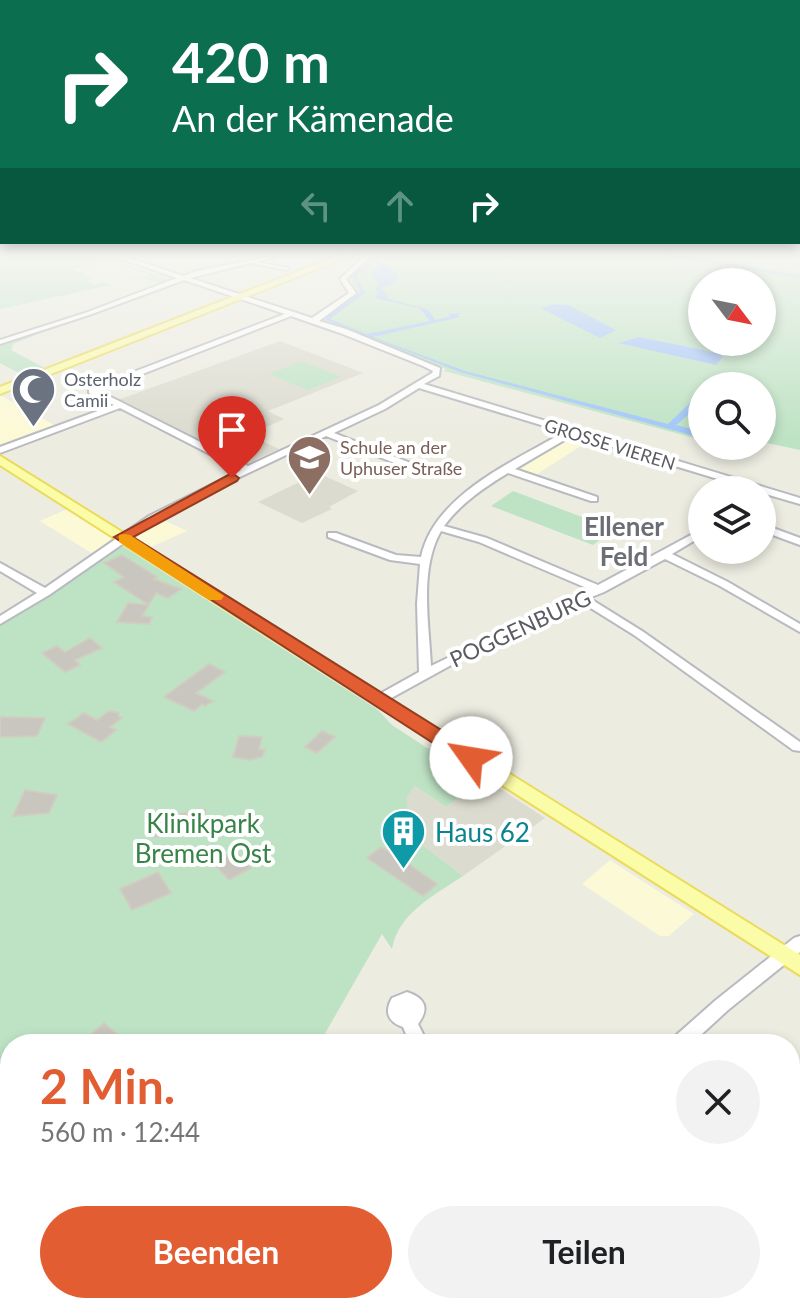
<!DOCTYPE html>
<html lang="de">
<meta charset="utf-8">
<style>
:root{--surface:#fff;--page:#f2f2f2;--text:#202124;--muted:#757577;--accent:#e25d31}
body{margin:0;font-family:Lato,sans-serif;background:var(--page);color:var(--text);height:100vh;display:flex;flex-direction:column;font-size:30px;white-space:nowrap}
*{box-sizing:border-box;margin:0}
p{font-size:26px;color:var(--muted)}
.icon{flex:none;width:44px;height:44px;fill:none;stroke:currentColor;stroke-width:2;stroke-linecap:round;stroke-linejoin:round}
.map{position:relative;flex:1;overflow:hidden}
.panel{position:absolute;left:0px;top:1034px;width:800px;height:280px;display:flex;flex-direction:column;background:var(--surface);border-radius:32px 32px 0 0;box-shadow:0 4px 12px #0003}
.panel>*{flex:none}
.top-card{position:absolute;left:0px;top:0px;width:800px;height:244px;box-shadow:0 4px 12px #0003;background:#0b6e4f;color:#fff;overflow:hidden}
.needle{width:52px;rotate:122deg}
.tools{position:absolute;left:688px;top:268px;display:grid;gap:16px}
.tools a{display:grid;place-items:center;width:88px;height:88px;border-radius:50%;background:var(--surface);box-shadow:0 4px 12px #0003;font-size:40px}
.pin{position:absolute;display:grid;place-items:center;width:68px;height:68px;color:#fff;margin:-82px -34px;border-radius:50% 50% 50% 0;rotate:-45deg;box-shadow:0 0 8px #0007}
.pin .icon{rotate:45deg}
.me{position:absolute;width:88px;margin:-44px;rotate:302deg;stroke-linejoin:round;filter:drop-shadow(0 0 6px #0008)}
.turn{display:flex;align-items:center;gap:28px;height:168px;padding:0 40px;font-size:36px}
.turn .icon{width:104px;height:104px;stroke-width:2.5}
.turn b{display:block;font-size:56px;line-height:68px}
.lanes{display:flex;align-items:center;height:76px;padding:0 40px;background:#0003;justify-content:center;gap:40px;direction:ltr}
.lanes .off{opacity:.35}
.round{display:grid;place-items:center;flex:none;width:84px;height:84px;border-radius:42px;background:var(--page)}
.overview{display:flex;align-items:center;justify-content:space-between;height:136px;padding:0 40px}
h1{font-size:48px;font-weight:700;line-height:60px;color:var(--accent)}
.button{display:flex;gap:16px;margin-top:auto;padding:16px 40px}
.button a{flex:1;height:92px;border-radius:48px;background:var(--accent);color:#fff;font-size:32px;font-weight:700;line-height:92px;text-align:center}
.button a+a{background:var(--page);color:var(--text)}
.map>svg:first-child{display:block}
.commercial{fill:#fcfad6}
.industrial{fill:#e0dfd9}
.education{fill:#dcdbcf}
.medical{fill:#fae4dd}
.green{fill:#bee3c4;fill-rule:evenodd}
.water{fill:#a2c5fb;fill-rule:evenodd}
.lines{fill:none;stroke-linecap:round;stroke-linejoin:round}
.stream{stroke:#a2c5fb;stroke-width:2}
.building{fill:#c8c6bf;stroke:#d0cec0;stroke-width:2}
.minor-casing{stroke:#b9bac0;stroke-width:4}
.major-casing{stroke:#ebdb5b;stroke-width:4}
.minor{fill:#fff;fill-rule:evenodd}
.major{fill:#fbfca7;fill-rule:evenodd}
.route{fill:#e25d31;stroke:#933c20;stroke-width:2}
.slow{fill:#f59e0b}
.labels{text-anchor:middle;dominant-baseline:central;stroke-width:8;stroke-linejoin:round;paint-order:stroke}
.far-worship-label{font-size:18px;fill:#5b616d;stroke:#fff;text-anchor:start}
.far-street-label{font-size:18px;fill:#5a5c62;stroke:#fff}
.far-education-label{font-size:18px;fill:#785e54;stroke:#fff;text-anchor:start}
.street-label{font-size:22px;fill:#5a5c62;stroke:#fff}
.quarter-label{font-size:26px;font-weight:bold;fill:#6b6e74;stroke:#fff}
.near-park-label{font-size:26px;fill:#388348;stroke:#fff}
.near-culture-label{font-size:26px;fill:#0d838f;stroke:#fff;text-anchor:start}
</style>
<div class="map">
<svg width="800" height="1314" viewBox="0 0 800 1314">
<rect width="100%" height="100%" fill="#ecece1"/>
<g class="commercial">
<path d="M0 395 58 427 0 448Z"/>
<path d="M568 438 584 444 534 476 519 470Z"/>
<path d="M67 509 114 539 93 554 40 521Z"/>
<path d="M159 518 187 531 151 547 134 536Z"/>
<path d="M610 860 647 884 694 914 669 936H660L582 884Z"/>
</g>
<path class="industrial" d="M671 252H781L800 256V274Z"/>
<g class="education">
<path d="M280 341 363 373 268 411 284 419 249 435 279 449 246 464 118 400Z"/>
<path d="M318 473 358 491 329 507 332 509 302 523 258 502Z"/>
<path d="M484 778 545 818 463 876 408 834 406 796 415 786 446 807Z"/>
</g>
<path class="medical" d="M59 1304H154L164 1314H48Z"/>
<g class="green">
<path d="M0 252C24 252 89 246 104 261L73 269 95 279 86 281 93 285 103 282 111 285 150 275 87 252 175 281 165 285 144 278 0 309Z"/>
<path d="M375 252H671L800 274V450L762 442V386H702V440L444 371 446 369 322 321 321 318 357 292 348 275ZM702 282H762V342H702ZM556 304 568 305 613 331 600 337 541 308ZM639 337 717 353 723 358 716 365 619 343Z"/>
<path d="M29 334 34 336 13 344 11 350 47 369 26 377 0 363V344Z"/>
<path d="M302 361 341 377 308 390 269 374Z"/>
<path d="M513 491 614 529 593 545 491 506Z"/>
<path d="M124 547 377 709 392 725 427 748 442 752 484 778 446 807 415 786 407 796 408 834 463 876C435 895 398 913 392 949L382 934 319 1044H10V1304H59L48 1314H0V626L115 548Z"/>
</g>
<g class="water">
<path d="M383 252H423L389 253 376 260 396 271 399 276 391 285 380 288 388 295 386 298 429 310 435 320 451 316 448 314 463 313 458 315 460 317 373 337 465 371 668 424 692 401 702 403 676 425 702 432V438L460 372 326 320V317L361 292 352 275ZM372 263 380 265 371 274 380 285 374 289 379 292 375 298 419 308 430 321 367 334 330 319 365 293 356 277Z"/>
<path d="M556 304 568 305 616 330 600 338 540 308Z"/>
<path d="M639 337 718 353 723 357 716 365 618 343Z"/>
</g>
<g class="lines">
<path class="stream" d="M655 252 800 277"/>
</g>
<g class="building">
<path d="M122 555 157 577 154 579 181 589 168 598 156 593 142 616 152 617 149 624 117 622 128 603 149 605 114 582 124 577 104 563Z"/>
<path d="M90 638 102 648 75 660 80 665 65 672 42 653 57 646 65 652Z"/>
<path d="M209 664 225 672 196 693 213 701 205 706 202 704 194 711 164 697Z"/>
<path d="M109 711 119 713 118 716 122 718 110 727 116 730 101 742 68 724 84 713 97 720Z"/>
<path d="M0 717 45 718 37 736 0 737Z"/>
<path d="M322 731 335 737 317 753 305 747Z"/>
<path d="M239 736 262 737 259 749 265 750 262 757 250 760 233 757Z"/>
<path d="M25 790 57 795 49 813 13 816Z"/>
<path d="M205 810 207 829 155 837 154 818Z"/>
<path d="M381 847 400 858 437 884 423 896 367 858Z"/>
<path d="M235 851 251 868 229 880 213 862Z"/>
<path d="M158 872 171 893 132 910 120 889Z"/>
<path d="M104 1023 129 1044H80Z"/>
<path d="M10 1111V1162L0 1170V1119Z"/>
</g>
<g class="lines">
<defs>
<g id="minor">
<path d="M102 252H112L183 276 197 271 272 256V258L257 262 288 268V270L250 263 190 278 312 318 349 293 340 279 368 252H375L346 279 356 293 355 294 319 321 346 329 440 368 439 376 424 384 800 498V504L762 493V490H754L573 435 515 469 597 497V501H591L508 473C485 487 461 503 444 526L487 538 598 585 702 529V536L672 554 728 582 800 624V632L720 586 665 559 604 592 589 598 642 631 800 742V751L793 750 634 635 581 602 464 658 384 702H376L374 699 376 696 419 672 417 604 420 564 390 560 328 537V533H336L396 555 421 557C434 495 513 462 564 432L419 388 385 409 334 433 426 469V473H420L326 436 219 487 157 520 49 595 0 624V616L37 593 0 571V563L45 588 149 516 241 470 120 408 0 453V447L114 405 89 393V389L285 314 184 280 89 315 0 344V340L85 313 177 278ZM291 316 340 333 423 366 433 371 432 373 379 405 248 466 99 391ZM441 531 479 542 589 589 431 666C429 623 419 569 441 531Z"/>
<path d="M317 252H330L347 257 344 259Z"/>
<path d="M762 524 800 538V545L762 531Z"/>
<path d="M800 936V952L728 1010 691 1044H670L673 1038 716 1000 794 938Z"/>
<path d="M407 992C425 998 430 1008 418 1024L428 1044H410L403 1027C388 1022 384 1012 392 998Z"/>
<path d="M520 1304H544L539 1314H515Z"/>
</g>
<g id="major">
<path d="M348 252H360L0 394V387Z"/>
<path d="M785 252H800V256L786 254Z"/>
<path d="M0 456 800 955V975L0 465Z"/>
</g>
</defs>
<use href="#minor" class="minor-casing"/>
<use href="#major" class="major-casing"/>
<use href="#minor" class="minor"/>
<use href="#major" class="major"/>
</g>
<linearGradient id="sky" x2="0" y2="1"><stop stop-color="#8cbbf0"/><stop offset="0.58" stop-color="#f6f6f2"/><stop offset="1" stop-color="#f6f6f2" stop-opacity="0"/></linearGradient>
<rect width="800" height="436" fill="url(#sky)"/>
<path class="route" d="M232 473 239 478 237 481 133 537 478 753 481 758 478 763H464L114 537Z"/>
<path class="slow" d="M124 534 130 535 224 596 221 600H209L119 542V535Z"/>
<defs>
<symbol id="mosque-pin" viewBox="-11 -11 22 30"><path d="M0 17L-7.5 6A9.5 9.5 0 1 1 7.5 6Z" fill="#6b7280" stroke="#fff"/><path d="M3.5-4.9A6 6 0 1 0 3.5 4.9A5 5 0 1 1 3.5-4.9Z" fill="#fff"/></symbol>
<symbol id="school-pin" viewBox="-11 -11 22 30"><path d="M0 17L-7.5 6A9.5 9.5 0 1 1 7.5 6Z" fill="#8d6e63" stroke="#fff"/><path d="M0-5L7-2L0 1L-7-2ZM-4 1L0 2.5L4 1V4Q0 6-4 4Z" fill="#fff"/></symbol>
<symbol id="building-pin" viewBox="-11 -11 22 30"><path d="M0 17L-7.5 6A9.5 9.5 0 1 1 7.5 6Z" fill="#0f9aa8" stroke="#fff"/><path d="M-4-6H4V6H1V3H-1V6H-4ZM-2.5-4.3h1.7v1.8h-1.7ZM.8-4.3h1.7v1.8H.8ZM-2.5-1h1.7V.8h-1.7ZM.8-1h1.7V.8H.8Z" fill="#fff"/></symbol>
</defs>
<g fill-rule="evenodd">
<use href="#mosque-pin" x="8" y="364" width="51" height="69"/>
<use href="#school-pin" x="284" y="432" width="51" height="69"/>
<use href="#building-pin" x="378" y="806" width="51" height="69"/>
</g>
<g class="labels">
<g class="far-worship-label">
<text x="64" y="379">Osterholz<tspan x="64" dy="21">Camii</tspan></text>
</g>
<g class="far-street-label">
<text transform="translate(610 444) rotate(17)">GROSSE VIEREN</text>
</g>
<g class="far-education-label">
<text x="340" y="447">Schule an der<tspan x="340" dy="21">Uphuser Straße</tspan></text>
</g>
<g class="street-label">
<text transform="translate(520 628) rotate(-25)">POGGENBURG</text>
</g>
<g class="quarter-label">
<text x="624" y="526">Ellener<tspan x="624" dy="30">Feld</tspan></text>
</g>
<g class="near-park-label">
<text x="203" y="823">Klinikpark<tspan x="203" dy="30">Bremen Ost</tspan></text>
</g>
<g class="near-culture-label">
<text x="435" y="832">Haus 62</text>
</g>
</g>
</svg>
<div class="tools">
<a><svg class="needle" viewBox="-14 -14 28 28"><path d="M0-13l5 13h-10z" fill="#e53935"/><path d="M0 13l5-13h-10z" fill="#757577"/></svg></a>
<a><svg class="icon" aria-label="search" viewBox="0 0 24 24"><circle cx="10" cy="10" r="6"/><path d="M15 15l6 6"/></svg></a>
<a><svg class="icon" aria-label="layers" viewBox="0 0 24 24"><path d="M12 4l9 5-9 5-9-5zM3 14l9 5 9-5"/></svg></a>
</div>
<div class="pin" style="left:232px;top:478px;background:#d93025"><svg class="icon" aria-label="arrive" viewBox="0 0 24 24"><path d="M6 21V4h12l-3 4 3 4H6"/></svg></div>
<svg class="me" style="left:471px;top:758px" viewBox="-20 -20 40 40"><circle r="19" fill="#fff"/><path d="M0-13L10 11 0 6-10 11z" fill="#e25d31"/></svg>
<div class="top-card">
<div class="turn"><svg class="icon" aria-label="right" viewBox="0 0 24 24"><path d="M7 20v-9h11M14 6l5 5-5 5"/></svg><div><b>420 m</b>An der Kämenade</div></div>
<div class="lanes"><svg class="icon off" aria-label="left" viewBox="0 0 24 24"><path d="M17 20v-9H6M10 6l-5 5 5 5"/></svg><svg class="icon off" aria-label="ahead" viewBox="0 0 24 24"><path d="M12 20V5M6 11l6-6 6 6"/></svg><svg class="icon" aria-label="right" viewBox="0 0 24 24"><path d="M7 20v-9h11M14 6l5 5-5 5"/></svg></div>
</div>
<section class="panel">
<div class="overview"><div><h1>2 Min.</h1><p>560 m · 12:44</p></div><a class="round"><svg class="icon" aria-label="close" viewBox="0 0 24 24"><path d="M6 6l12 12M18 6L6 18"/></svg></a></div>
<div class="button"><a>Beenden</a><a>Teilen</a></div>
</section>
</div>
